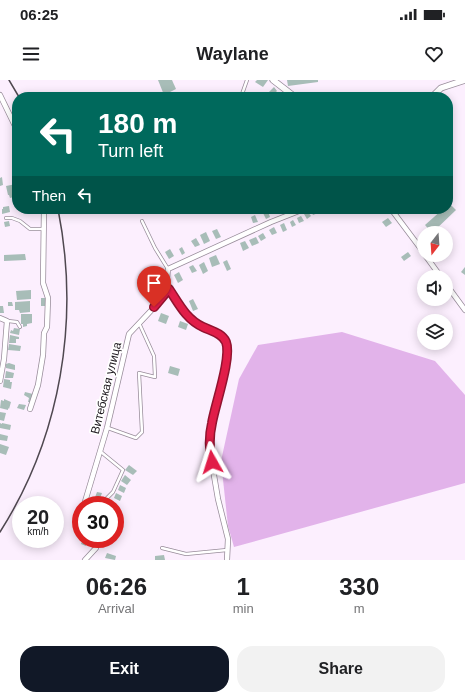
<!DOCTYPE html>
<meta charset="utf-8">
<style>
:root{--surface:#fff;--page:#f2f2f2;--text:#202124;--muted:#757577;--accent:#111827}
body{margin:0;font-family:Helvetica,sans-serif;background:var(--page);color:var(--text);height:100vh;display:flex;flex-direction:column;font-size:15px;white-space:nowrap}
*{box-sizing:border-box;margin:0}
p{font-size:13px;color:var(--muted)}
.icon{flex:none;width:22px;height:22px;fill:none;stroke:currentColor;stroke-width:2;stroke-linecap:round;stroke-linejoin:round}
.map{position:relative;height:480px;overflow:hidden}
.panel{display:flex;flex-direction:column;background:var(--surface);flex:1}
.panel>*{flex:none}
.guide{position:absolute;left:12px;top:12px;width:441px;height:122px;border-radius:16px;box-shadow:0 2px 10px #0003;background:#00695c;color:#fff;overflow:hidden}
.needle{width:26px;rotate:197deg}
.controls{position:absolute;left:417px;top:146px;display:grid;gap:8px}
.controls a{display:grid;place-items:center;width:36px;height:36px;border-radius:50%;background:var(--surface);box-shadow:0 2px 10px #0003;font-size:20px}
.speed{position:absolute;left:12px;top:416px;display:flex;gap:8px;font-size:20px;font-weight:700;text-align:center}
.speed>*{display:grid;place-content:center;width:52px;height:52px;border-radius:50%;background:var(--surface);box-shadow:0 2px 10px #0003;line-height:1}
.speed small{font-size:10px;font-weight:400}
.speed .limit{border:6px solid #d22;background:#fff;color:#111}
.pin{position:absolute;display:grid;place-items:center;width:34px;height:34px;color:#fff;margin:-41px -17px;border-radius:50% 50% 50% 0;rotate:-45deg;box-shadow:0 0 4px #0007}
.pin .icon{rotate:45deg}
.me{position:absolute;width:44px;margin:-22px;rotate:354deg;stroke-linejoin:round;filter:drop-shadow(0 0 3px #0008)}
.turn{display:flex;align-items:center;gap:14px;height:84px;padding:0 20px;font-size:18px}
.turn .icon{width:52px;height:52px;stroke-width:2.5}
.turn b{display:block;font-size:28px;line-height:34px}
.then{display:flex;align-items:center;height:38px;padding:0 20px;background:#0003;gap:8px;font-size:15px}
.eta{display:flex;justify-content:space-evenly;align-items:center;height:68px;text-align:center}
.eta b{font-size:24px;font-weight:800;line-height:28px}
.button{display:flex;gap:8px;margin-top:auto;padding:8px 20px}
.button a{flex:1;height:46px;border-radius:16px;background:var(--accent);color:#fff;font-size:16px;font-weight:800;line-height:46px;text-align:center}
.button a+a{background:var(--page);color:var(--text)}
.status{display:flex;justify-content:space-between;align-items:center;height:28px;padding:0 20px;background:var(--surface);direction:ltr}
.status svg{height:11px;fill:currentColor}
header{display:flex;justify-content:space-between;align-items:center;height:52px;padding:0 20px;background:var(--surface);font-size:18px;font-weight:800}
.map>svg:first-child{display:block}
.forest{fill:#e2b3ea}
.building{fill:#a8bdb8}
.lines{fill:none;stroke-linecap:round;stroke-linejoin:round}
.service-casing{stroke:#988c9a;stroke-width:4}
.minor-casing{stroke:#988c9a;stroke-width:6}
.tertiary-casing{stroke:#988c9a;stroke-width:7}
.service{stroke:#fff;stroke-width:2.5}
.minor{stroke:#fff;stroke-width:4.5}
.tertiary{stroke:#fff;stroke-width:5.5}
.rail{stroke:#4f4850;stroke-width:1.5}
.route-casing{stroke:#92132f;stroke-width:10}
.route{stroke:#e11d48;stroke-width:7}
.labels{text-anchor:middle;dominant-baseline:central;stroke-width:3.5;stroke-linejoin:round;paint-order:stroke}
.street-label{font-size:12px;fill:#1e191f;stroke:#fff}
</style>
<div class="status"><b>06:25</b><svg viewBox="0 0 49 12"><path d="M0 12V9h3v3zM5 12V6h3v6zM10 12V3h3v9zM15 12V0h3v12zM26 1h20v11H26zM47 4h2v5h-2z"/></svg></div>
<header><svg class="icon" aria-label="menu" viewBox="0 0 24 24"><path d="M4 6h16M4 12h16M4 18h16"/></svg>Waylane<svg class="icon" aria-label="heart" viewBox="0 0 24 24"><path d="M12 20l-8-8c-3-5 5-10 8-4 3-6 11-1 8 4z"/></svg></header>
<div class="map">
<svg width="465" height="480" viewBox="0 0 465 480">
<rect width="100%" height="100%" fill="#fceffe"/>
<path class="forest" d="M342 252 435 281 465 315V403L234 467 228 446 221 381 239 299 258 265Z"/>
<g class="building">
<path d="M158 0H172L176 9 164 15Z"/>
<path d="M257 0H268L263 7 255 2Z"/>
<path d="M287 0H318V2L288 6Z"/>
<path d="M274 7 277 11 273 15 269 12Z"/>
<path d="M285 13 290 17H281Z"/>
<path d="M2 97 3 105 0 106V98Z"/>
<path d="M16 104 17 116 10 118 9 115H8L6 106Z"/>
<path d="M449 123 456 130 432 153 425 145 443 129H448Z"/>
<path d="M9 126 10 132 2 134V129H3V127Z"/>
<path d="M267 129 270 137 266 139 262 131Z"/>
<path d="M277 129H283L284 132 279 134Z"/>
<path d="M314 129H316L318 133 313 135 311 131Z"/>
<path d="M308 132 311 136 307 139 304 134Z"/>
<path d="M255 135 258 142 253 143 251 137Z"/>
<path d="M301 136 304 141 299 143 297 138Z"/>
<path d="M388 138 392 143 386 147 382 142Z"/>
<path d="M293 140 296 145 292 147 290 142Z"/>
<path d="M9 141 10 146 5 147 4 142Z"/>
<path d="M284 143 287 150 283 152 280 145Z"/>
<path d="M274 147 277 153 272 155 269 150Z"/>
<path d="M217 149 221 157 216 159 212 151Z"/>
<path d="M206 152 210 161 204 164 200 155Z"/>
<path d="M263 153 266 158 261 161 258 156Z"/>
<path d="M256 157 259 163 252 166 249 160Z"/>
<path d="M196 158 200 165 195 167 191 161Z"/>
<path d="M245 161 249 168 243 171 240 163Z"/>
<path d="M182 167 185 173 182 175 179 169Z"/>
<path d="M170 169 174 176 169 179 165 172Z"/>
<path d="M408 172 411 176 404 181 401 177Z"/>
<path d="M25 174 26 180 4 181V175Z"/>
<path d="M216 175 220 184 212 187 209 178Z"/>
<path d="M227 180 231 189 227 191 223 182Z"/>
<path d="M204 182 208 191 203 194 199 185Z"/>
<path d="M193 185 197 191 192 193 189 187Z"/>
<path d="M465 187V195L461 192Z"/>
<path d="M179 192 183 200 178 203 174 195Z"/>
<path d="M31 210V219L17 220 16 211Z"/>
<path d="M41 218H45L46 226H41Z"/>
<path d="M193 219 198 229 193 231 189 221Z"/>
<path d="M30 221V232L20 233 19 230H15V222Z"/>
<path d="M8 222H12L13 226H8Z"/>
<path d="M0 226H3L4 233H0Z"/>
<path d="M161 233 169 236 166 244 158 241Z"/>
<path d="M21 234H32V243L27 244V246L23 247V244H21Z"/>
<path d="M180 241 188 244 186 250 178 247Z"/>
<path d="M14 248 20 249 19 255 10 253 11 250 13 251Z"/>
<path d="M10 255 19 257V259H16V263H9Z"/>
<path d="M9 264 21 266 20 271 8 270Z"/>
<path d="M9 283 15 285V290L6 288V284Z"/>
<path d="M170 286 180 289 178 296 168 293Z"/>
<path d="M6 291 14 293 13 298H5Z"/>
<path d="M4 299 10 300V302H12L11 309 3 307Z"/>
<path d="M25 312 33 314 31 322H28L29 318 24 315Z"/>
<path d="M4 319 11 322 9 329 8 328V330L0 328 1 320 4 321Z"/>
<path d="M19 324 26 325 24 330 17 328Z"/>
<path d="M0 332 6 333 4 341 0 340Z"/>
<path d="M0 343 2 344V343L11 345 10 350 0 348Z"/>
<path d="M0 354 8 356 7 361 0 360Z"/>
<path d="M0 364 9 367 6 375 0 373Z"/>
<path d="M129 385 137 391 133 395 125 390Z"/>
<path d="M125 395 131 400 127 405 121 401Z"/>
<path d="M120 405 126 408 124 413 118 410Z"/>
<path d="M97 412 102 413 99 421 94 420Z"/>
<path d="M116 413 122 416 120 421 114 418Z"/>
<path d="M83 459 88 460 86 466 81 464Z"/>
<path d="M107 473 116 476 115 480 105 478Z"/>
<path d="M164 475 165 480H155V476Z"/>
</g>
<g class="lines">
<defs>
<g id="service">
<path d="M241 17 247 0"/>
<path d="M6 138H12L20 141 30 149H44"/>
<path d="M142 141 155 168 168 189"/>
<path d="M8 241 17 242 20 247"/>
<path d="M108 348 136 358 142 352 139 293 155 297 154 276 139 243"/>
<path d="M101 372 123 390 113 412 107 418 104 425"/>
<path d="M162 468 186 474 227 470"/>
</g>
<g id="minor">
<path d="M0 15 17 50"/>
<path d="M391 129 424 173"/>
<path d="M425 175 441 197"/>
<path d="M446 204 465 230"/>
<path d="M169 209 184 233 191 240 203 247 221 255 226 262 227 271 226 282 212 343 209 358 210 372 218 419 228 459 227 480"/>
<path d="M0 238 7 241 4 279 0 301"/>
<path d="M30 329 38 305 43 275 44 253 47 247 48 218 43 203 44 129"/>
<path d="M84 425 107 348 129 254 162 219 169 209 167 198 168 189 271 142 304 129"/>
<path d="M85 480 96 468 95 459"/>
</g>
<g id="tertiary">
<path d="M273 0 295 17"/>
<path d="M432 17 441 8 465 0"/>
</g>
</defs>
<use href="#service" class="service-casing"/>
<use href="#minor" class="minor-casing"/>
<use href="#tertiary" class="tertiary-casing"/>
<use href="#service" class="service"/>
<use href="#minor" class="minor"/>
<use href="#tertiary" class="tertiary"/>
<g class="rail">
<path d="M9 0 19 17"/>
<path d="M0 452C61 356 80 240 58 129"/>
</g>
</g>
<g class="lines">
<defs>
<path id="route" d="M154 227 169 209C179 224 186 239 203 247 211 251 222 253 226 262 232 277 215 325 212 343 209 356 209 369 212 382"/>
</defs>
<use href="#route" class="route-casing"/>
<use href="#route" class="route"/>
</g>
<g class="labels">
<g class="street-label">
<text transform="translate(106 308) rotate(-76)">Витебская улица</text>
</g>
</g>
</svg>
<div class="controls">
<a><svg class="needle" viewBox="-14 -14 28 28"><path d="M0-13l5 13h-10z" fill="#e53935"/><path d="M0 13l5-13h-10z" fill="#757577"/></svg></a>
<a><svg class="icon" aria-label="sound" viewBox="0 0 24 24"><path d="M4 9h4l5-4v14l-5-4H4zM17 9q2 3 0 6"/></svg></a>
<a><svg class="icon" aria-label="layers" viewBox="0 0 24 24"><path d="M12 4l9 5-9 5-9-5zM3 14l9 5 9-5"/></svg></a>
</div>
<div class="speed"><div>20<small>km/h</small></div><div class="limit">30</div></div>
<div class="pin" style="left:154px;top:227px;background:#d93025"><svg class="icon" aria-label="arrive" viewBox="0 0 24 24"><path d="M6 21V4h12l-3 4 3 4H6"/></svg></div>
<svg class="me" style="left:212px;top:382px" viewBox="-20 -20 40 40"><path d="M0-17L14 15 0 8-14 15z" fill="#e11d48" stroke="#fff" stroke-width="4"/></svg>
<div class="guide">
<div class="turn"><svg class="icon" aria-label="left" viewBox="0 0 24 24"><path d="M17 20v-9H6M10 6l-5 5 5 5"/></svg><div><b>180 m</b>Turn left</div></div>
<div class="then">Then<svg class="icon" aria-label="left" viewBox="0 0 24 24"><path d="M17 20v-9H6M10 6l-5 5 5 5"/></svg></div>
</div>
</div>
<section class="panel">
<div class="eta">
<div><b>06:26</b><p>Arrival</p></div>
<div><b>1</b><p>min</p></div>
<div><b>330</b><p>m</p></div>
</div>
<div class="button"><a>Exit</a><a>Share</a></div>
</section>
